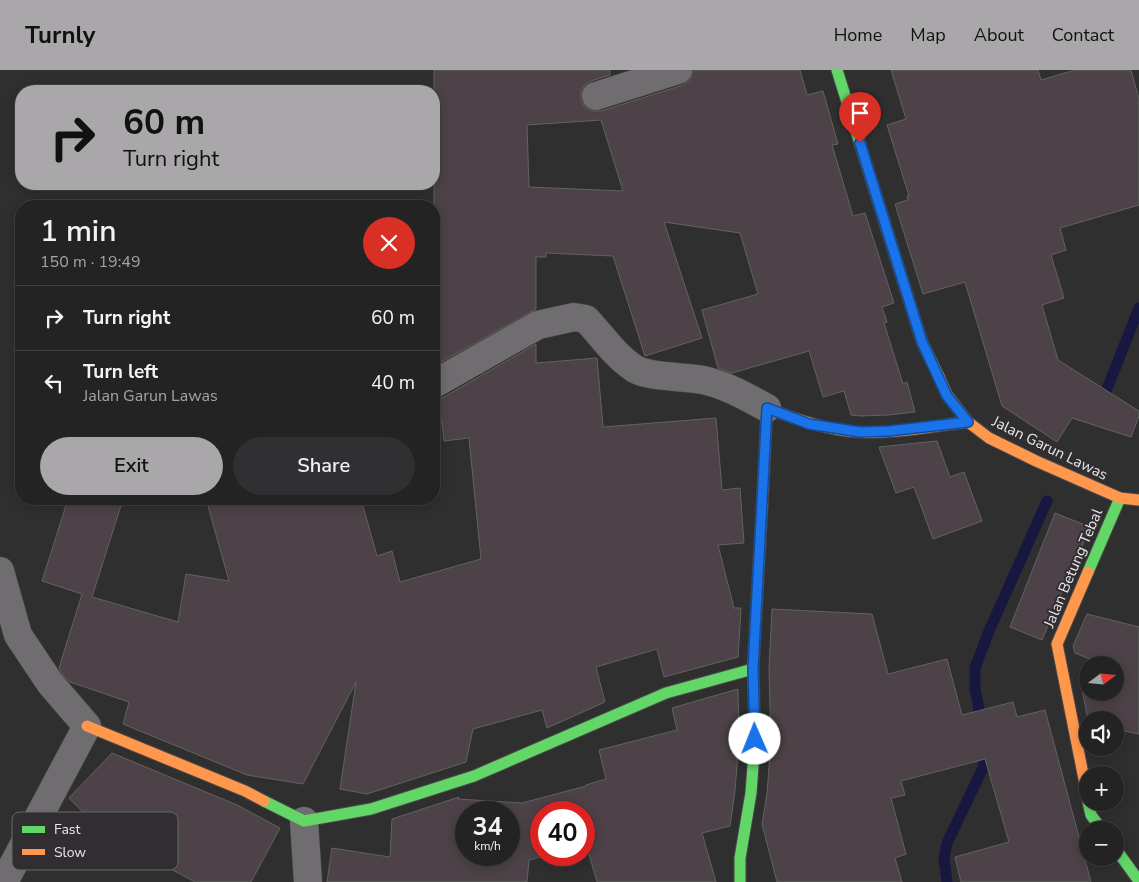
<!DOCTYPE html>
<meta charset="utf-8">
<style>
:root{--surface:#242324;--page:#302f31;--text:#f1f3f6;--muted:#a3a4a6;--line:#414041;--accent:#a9a7a9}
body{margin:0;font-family:"Nunito Sans",sans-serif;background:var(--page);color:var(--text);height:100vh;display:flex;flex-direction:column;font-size:19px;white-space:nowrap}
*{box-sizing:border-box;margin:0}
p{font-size:16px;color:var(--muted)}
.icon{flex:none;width:28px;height:28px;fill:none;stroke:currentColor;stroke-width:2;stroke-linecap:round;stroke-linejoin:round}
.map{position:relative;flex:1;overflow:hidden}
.drawer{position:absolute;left:15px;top:130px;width:425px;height:305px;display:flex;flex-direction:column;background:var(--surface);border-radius:20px;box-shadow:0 2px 12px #0003,0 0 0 1px var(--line)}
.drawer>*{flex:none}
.guide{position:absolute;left:15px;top:15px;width:425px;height:105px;border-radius:20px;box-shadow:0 2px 12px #0003,0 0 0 1px var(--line);background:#a9a7a9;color:#111;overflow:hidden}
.needle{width:32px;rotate:74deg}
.tools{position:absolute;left:1079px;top:586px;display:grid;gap:10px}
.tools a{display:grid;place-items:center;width:45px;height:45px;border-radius:50%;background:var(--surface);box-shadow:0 2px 12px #0003,0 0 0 1px var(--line);font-size:25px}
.speed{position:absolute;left:455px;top:731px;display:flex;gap:10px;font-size:25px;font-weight:700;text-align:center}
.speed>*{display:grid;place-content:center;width:65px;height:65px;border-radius:50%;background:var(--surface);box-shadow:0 2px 12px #0003,0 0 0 1px var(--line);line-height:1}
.speed small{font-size:12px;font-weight:400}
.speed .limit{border:8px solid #d22;background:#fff;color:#111}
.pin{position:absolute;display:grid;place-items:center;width:42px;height:42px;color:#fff;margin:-51px -21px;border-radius:50% 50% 50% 0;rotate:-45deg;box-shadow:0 0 5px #0007}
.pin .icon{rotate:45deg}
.me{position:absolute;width:55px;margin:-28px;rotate:359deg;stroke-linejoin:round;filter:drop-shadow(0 0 4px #0008)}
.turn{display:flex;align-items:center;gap:18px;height:105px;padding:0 25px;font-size:22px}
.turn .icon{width:65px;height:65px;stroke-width:2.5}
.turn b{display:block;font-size:35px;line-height:42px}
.round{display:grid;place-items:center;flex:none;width:52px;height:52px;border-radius:26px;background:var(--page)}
.headline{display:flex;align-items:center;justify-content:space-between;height:85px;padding:0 25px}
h1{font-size:30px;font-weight:600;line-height:38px}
.cta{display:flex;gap:10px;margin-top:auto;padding:10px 25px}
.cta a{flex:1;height:58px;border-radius:30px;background:var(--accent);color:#111;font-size:20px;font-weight:600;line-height:58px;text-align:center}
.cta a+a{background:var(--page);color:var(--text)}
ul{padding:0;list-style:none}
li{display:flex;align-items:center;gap:15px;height:65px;padding:0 25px;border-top:1px solid var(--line)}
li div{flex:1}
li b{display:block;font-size:19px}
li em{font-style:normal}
header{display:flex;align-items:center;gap:30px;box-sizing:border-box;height:70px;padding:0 25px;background:var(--accent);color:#111}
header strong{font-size:24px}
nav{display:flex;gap:28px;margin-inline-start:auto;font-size:18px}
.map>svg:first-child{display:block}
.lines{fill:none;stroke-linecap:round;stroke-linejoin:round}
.stream{stroke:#18173f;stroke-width:11}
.building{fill:#4c4247;stroke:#636263;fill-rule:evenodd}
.street-casing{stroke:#4b4a4b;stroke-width:29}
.fast-casing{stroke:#4b4a4b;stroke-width:13}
.slow-casing{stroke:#4b4a4b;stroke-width:13}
.street{stroke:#6f6d6f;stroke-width:28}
.fast{stroke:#63d668;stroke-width:11}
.slow{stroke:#ff974d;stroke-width:11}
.route-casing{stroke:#114b97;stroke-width:12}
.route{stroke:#1a73e8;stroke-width:9}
.labels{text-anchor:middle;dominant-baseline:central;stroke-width:4;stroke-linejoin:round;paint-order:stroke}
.street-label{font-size:15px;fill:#eae8ea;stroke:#312e31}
.key{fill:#312e31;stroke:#686668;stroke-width:1}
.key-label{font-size:14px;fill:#eae8ea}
</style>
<header>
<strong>Turnly</strong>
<nav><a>Home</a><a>Map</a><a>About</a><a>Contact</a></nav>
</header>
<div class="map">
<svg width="1139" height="812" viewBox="0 0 1139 812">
<rect width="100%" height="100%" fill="#302f30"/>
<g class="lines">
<g class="stream">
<path d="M1101 334 1139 238"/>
<path d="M982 655 975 619V598L989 561 1047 431"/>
<path d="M947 812 944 788 947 773 983 698 986 684 985 675"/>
</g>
</g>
<g class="building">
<path d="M434 0H610V5L591 11 585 15 581 22V31L586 38 593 41H601L683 15 690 10 693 0H800L807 25 823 21 838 74 832 75 853 146 865 143 894 233 882 237 887 252 884 253 903 314 907 312 915 342 888 345 861 346 851 345 844 321 823 327 809 281 732 303 718 298 702 240 758 224 740 163 664 152 702 268 645 286 613 186 546 183V187H536V239L434 296ZM601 50 623 121 529 117 527 55Z"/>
<path d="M891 0H1038L1041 10 1075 0H1131L1139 29V135L1060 158 1066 180 1051 185 1064 228 1042 235 1058 290 1139 341V346L1131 367 1072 348 1057 372 1002 336 965 212 923 224 895 134 908 130 907 126H909L887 55 906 49Z"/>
<path d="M536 274V293L597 288 603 357 716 348 722 420 740 418 744 473 718 475 734 538H741L738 587 664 607 657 579 596 597 605 632 547 658 542 640 473 659 466 692 367 724 340 719 356 612 303 714 247 705 123 654 129 632 70 612 62 604 59 598 82 524 42 511 68 429H123L92 527 178 552 186 504 229 511 206 429H361L377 486 392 481 400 512 481 489 469 368 444 371 442 351 434 354V330L442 328Z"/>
<path d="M937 371 950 407 964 402 982 451 933 469 914 417 896 423 879 377Z"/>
<path d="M1055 443 1090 457 1042 570 1010 557Z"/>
<path d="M772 539 872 544 888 604 947 589 962 645 1013 632 1017 647 1045 640 1091 812H961L955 787 1009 772 985 689 901 711 905 725 891 728 906 784 895 788 902 812H777L762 754 767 724 771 670 769 599Z"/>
<path d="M1087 544 1139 557V664L1115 659V650H1088L1081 614 1088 613V622H1115V605L1124 603 1115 599V595H1105L1075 583 1073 576Z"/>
<path d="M738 619 739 669 735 721 730 756 702 763 716 812H597L586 774 584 775V742H541V785H547L529 790 527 812H327L332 778 390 787 392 749 459 727 458 729 522 733 586 716V715L606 709 599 680 677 660 672 638ZM466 742H509V785H466Z"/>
<path d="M112 683 237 735 280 758 251 812H195L158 792 160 788 97 756 69 728Z"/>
</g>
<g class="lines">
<defs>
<g id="street">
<path d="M596 26 678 0"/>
<path d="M434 314 538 255 574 247 586 249C602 266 615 286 635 299 651 308 684 306 703 310 726 315 747 327 767 338"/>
<path d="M0 501 18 565 50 613 87 656 4 812"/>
<path d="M304 751 308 812"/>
</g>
<g id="fast">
<path d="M837 0 922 272 939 307"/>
<path d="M1088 502 1120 428"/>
<path d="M264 731 304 751 371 739 474 706 666 623 753 599"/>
<path d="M1088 732 1091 745 1102 760"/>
<path d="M1115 778 1139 811"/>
<path d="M740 812V788L751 723 755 669 753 599 762 436"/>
</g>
<g id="slow">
<path d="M939 307 947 325 968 352 989 368 1036 391 1120 428 1139 430"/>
<path d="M762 436 767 338C797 350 827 360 860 362 896 364 933 356 968 352"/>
<path d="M1088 502 1057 574 1088 729"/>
<path d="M87 656 245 721 264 731"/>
</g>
</defs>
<use href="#street" class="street-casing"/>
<use href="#fast" class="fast-casing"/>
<use href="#slow" class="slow-casing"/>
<use href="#street" class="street"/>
<use href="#fast" class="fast"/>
<use href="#slow" class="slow"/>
</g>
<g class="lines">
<defs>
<path id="route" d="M755 669 753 599 767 338 809 354 860 362 889 361 968 352 947 326 922 272 860 73"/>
</defs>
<use href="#route" class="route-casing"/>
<use href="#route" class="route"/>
</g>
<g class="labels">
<g class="street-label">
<text transform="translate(1050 378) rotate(26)">Jalan Garun Lawas</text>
<text transform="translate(1073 498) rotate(-67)">Jalan Betung Tebal</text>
</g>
</g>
<rect x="12" y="742" width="166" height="58" rx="8" class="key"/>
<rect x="22" y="756" width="23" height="7" fill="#63d668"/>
<rect x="22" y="779" width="23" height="6" fill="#ff974d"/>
<g class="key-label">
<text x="54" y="764">Fast</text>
<text x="54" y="787">Slow</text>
</g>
</svg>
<div class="tools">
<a><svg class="needle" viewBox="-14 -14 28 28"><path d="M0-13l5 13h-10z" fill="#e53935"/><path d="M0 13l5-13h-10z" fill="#a3a4a6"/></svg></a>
<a><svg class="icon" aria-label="sound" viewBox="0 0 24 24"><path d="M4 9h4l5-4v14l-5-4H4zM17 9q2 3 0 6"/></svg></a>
<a>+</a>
<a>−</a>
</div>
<div class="speed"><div>34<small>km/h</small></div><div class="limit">40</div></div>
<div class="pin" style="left:860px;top:73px;background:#d93025"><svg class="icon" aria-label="arrive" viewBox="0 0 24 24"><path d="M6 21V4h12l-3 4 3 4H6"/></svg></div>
<svg class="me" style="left:755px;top:669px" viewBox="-20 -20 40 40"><circle r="19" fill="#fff"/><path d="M0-13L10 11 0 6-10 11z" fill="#1a73e8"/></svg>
<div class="guide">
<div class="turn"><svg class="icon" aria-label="right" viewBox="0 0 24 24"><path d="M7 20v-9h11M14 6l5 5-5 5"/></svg><div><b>60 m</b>Turn right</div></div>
</div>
<section class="drawer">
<div class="headline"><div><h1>1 min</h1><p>150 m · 19:49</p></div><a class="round" style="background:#d93025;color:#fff"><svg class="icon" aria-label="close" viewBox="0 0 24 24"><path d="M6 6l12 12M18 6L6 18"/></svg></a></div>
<ul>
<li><svg class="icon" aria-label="right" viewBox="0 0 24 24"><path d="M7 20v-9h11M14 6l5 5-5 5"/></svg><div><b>Turn right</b></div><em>60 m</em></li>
<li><svg class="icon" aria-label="left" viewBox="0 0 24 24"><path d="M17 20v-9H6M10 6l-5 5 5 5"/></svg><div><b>Turn left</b><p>Jalan Garun Lawas</p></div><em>40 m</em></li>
</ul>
<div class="cta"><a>Exit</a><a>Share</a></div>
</section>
</div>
